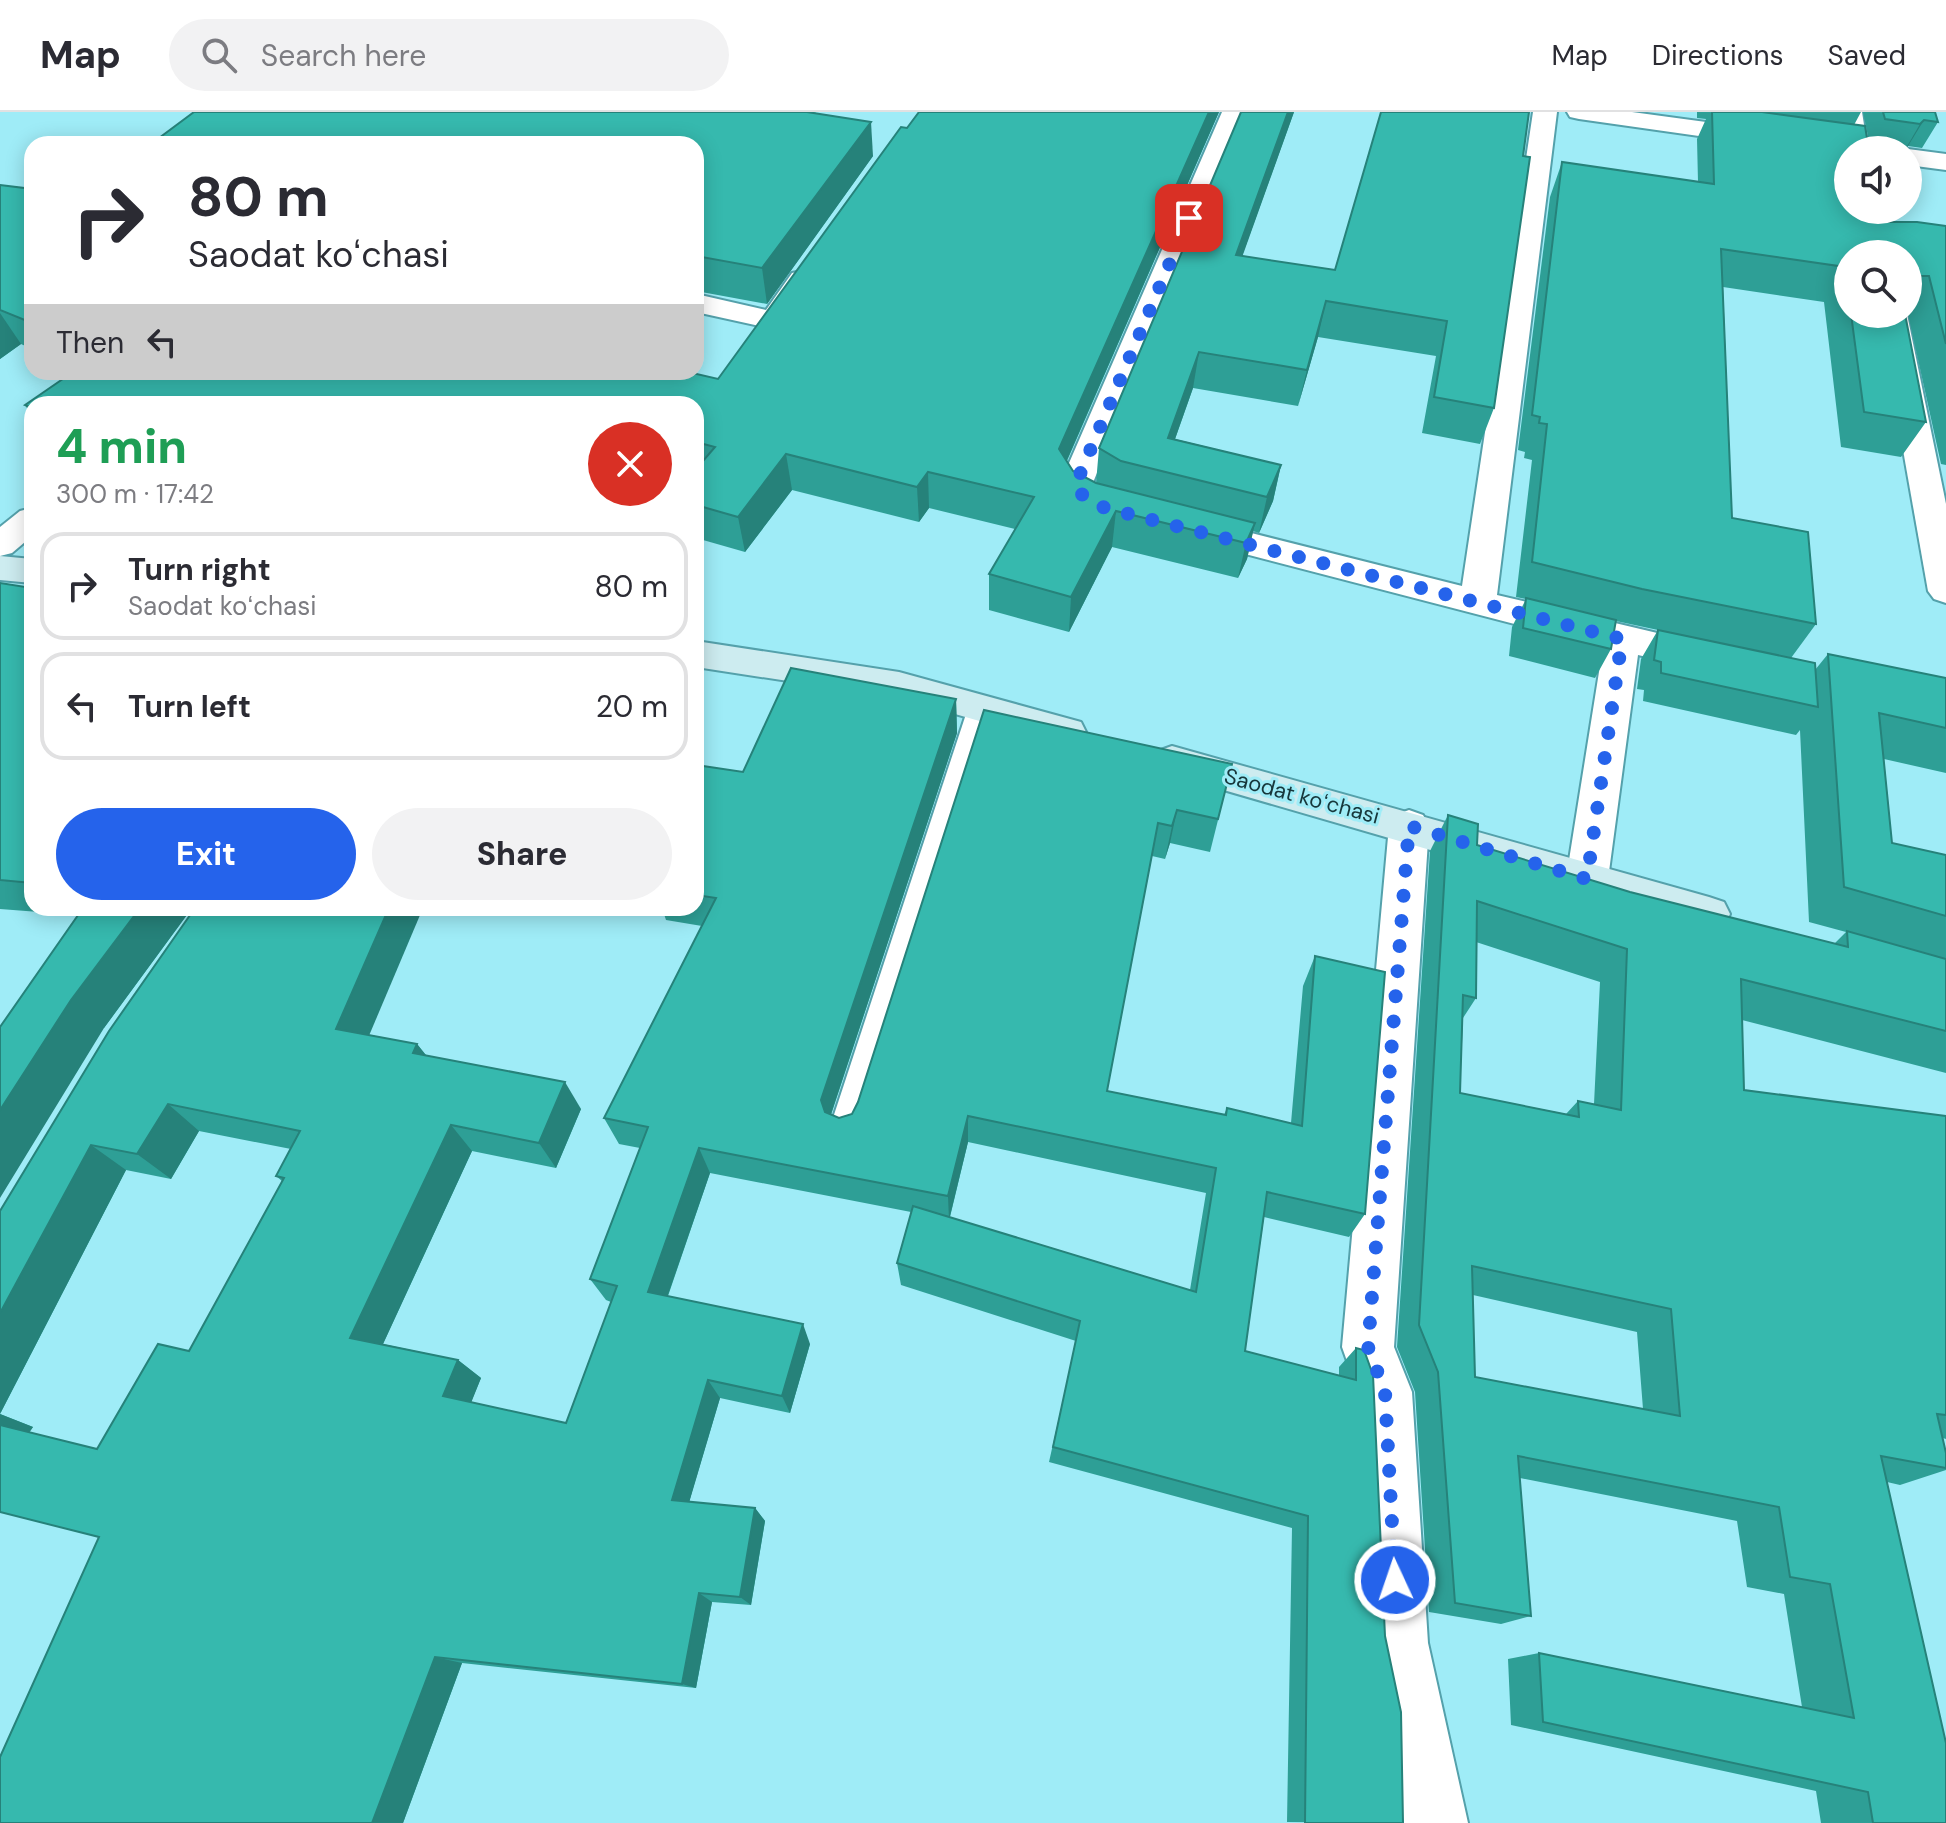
<!DOCTYPE html>
<meta charset="utf-8">
<style>
:root{--surface:#fff;--page:#f2f2f3;--text:#2b2b33;--muted:#7c7c81;--line:#e1e1e2;--accent:#2563eb}
body{margin:0;font-family:"DM Sans",sans-serif;background:var(--page);color:var(--text);height:100vh;display:flex;flex-direction:column;font-size:30px;white-space:nowrap}
*{box-sizing:border-box;margin:0}
p{font-size:26px;color:var(--muted)}
.icon{flex:none;width:44px;height:44px;fill:none;stroke:currentColor;stroke-width:2;stroke-linecap:round;stroke-linejoin:round}
.map{position:relative;flex:1;overflow:hidden}
.side{position:absolute;left:24px;top:284px;width:680px;height:520px;display:flex;flex-direction:column;background:var(--surface);border-radius:24px;box-shadow:0 4px 20px #0003}
.side>*{flex:none}
.hud{position:absolute;left:24px;top:24px;width:680px;height:244px;border-radius:24px;box-shadow:0 4px 20px #0003;background:#fff;color:var(--text);overflow:hidden}
.fabs{position:absolute;left:1834px;top:24px;display:grid;gap:16px}
.fabs a{display:grid;place-items:center;width:88px;height:88px;border-radius:50%;background:var(--surface);box-shadow:0 4px 20px #0003;font-size:40px}
.pin{position:absolute;display:grid;place-items:center;width:68px;height:68px;color:#fff;margin:-34px;border-radius:16px;box-shadow:0 4px 12px #0006}
.me{position:absolute;width:88px;margin:-44px;rotate:357deg;stroke-linejoin:round;filter:drop-shadow(0 0 6px #0008)}
.turn{display:flex;align-items:center;gap:28px;height:168px;padding:0 32px;font-size:36px}
.turn .icon{width:104px;height:104px;stroke-width:2.5}
.turn b{display:block;font-size:56px;line-height:68px}
.then{display:flex;align-items:center;height:76px;padding:0 32px;background:#0003;gap:16px;font-size:30px}
.round{display:grid;place-items:center;flex:none;width:84px;height:84px;border-radius:42px;background:var(--page)}
.head{display:flex;align-items:center;justify-content:space-between;height:136px;padding:0 32px}
h1{font-size:48px;font-weight:800;line-height:60px;color:#1e9e55}
.action{display:flex;gap:16px;margin-top:auto;padding:16px 32px}
.action a{flex:1;height:92px;border-radius:48px;background:var(--accent);color:#fff;font-size:32px;font-weight:800;line-height:92px;text-align:center}
.action a+a{background:var(--page);color:var(--text)}
ul{padding:0;list-style:none}
li{display:flex;align-items:center;gap:24px;height:108px;margin:0 16px 12px;padding:0 16px;border:4px solid var(--line);border-radius:24px}
li div{flex:1}
li b{display:block;font-size:30px}
li em{font-style:normal}
header{display:flex;align-items:center;gap:48px;box-sizing:border-box;height:112px;padding:0 40px;background:var(--surface);border-bottom:2px solid var(--line)}
header strong{font-size:38px}
nav{display:flex;gap:44px;margin-inline-start:auto;font-size:28px}
.search{width:560px;height:72px;background:var(--page);display:flex;align-items:center;gap:20px;box-sizing:border-box;padding:0 28px;border-radius:44px;color:var(--muted);font-size:30px}
.map>svg:first-child{display:block}
.lines{fill:none;stroke-linecap:round;stroke-linejoin:round}
.lane-casing{stroke:#54a1ab;stroke-width:4}
.street-casing{stroke:#54a1ab;stroke-width:4}
.secondary-casing{stroke:#54a1ab;stroke-width:4}
.lane{fill:#fff;fill-rule:evenodd}
.street{fill:#fff;fill-rule:evenodd}
.secondary{fill:#cdecf0;fill-rule:evenodd}
.wall{fill:#2e9f96;fill-rule:evenodd}
.shaded-wall{fill:#26827a}
.building{fill:#36b9ae;stroke:#26827a;stroke-width:2;fill-rule:evenodd}
.route{stroke:#2563eb;stroke-width:14;stroke-dasharray:0 25.2}
.labels{text-anchor:middle;dominant-baseline:central;stroke-width:6;stroke-linejoin:round;paint-order:stroke}
.street-label{font-size:22px;fill:#17373b;stroke:#9fecf7}
</style>
<header>
<strong>Map</strong>
<div class="search"><svg class="icon" aria-label="search" viewBox="0 0 24 24"><circle cx="10" cy="10" r="6"/><path d="M15 15l6 6"/></svg>Search here</div>
<nav><a>Map</a><a>Directions</a><a>Saved</a></nav>
</header>
<div class="map">
<svg width="1946" height="1711" viewBox="0 0 1946 1711">
<rect width="100%" height="100%" fill="#9fecf7"/>
<g class="lines">
<defs>
<g id="lane">
<path d="M1846 0H1862L1868 38H1852Z"/>
<path d="M980 587 989 590 992 596 860 1015 856 1025 845 1029 834 1025 830 1015 968 596 971 590Z"/>
</g>
<g id="street">
<path d="M1222 0H1246L1092 373C1103 386 1122 384 1131 398L1126 406C1100 412 1073 395 1059 374Z"/>
<path d="M1533 0H1557L1497 483 1708 533 1721 537 1726 546 1721 555 1708 559 1638 543 1608 767 1602 779 1587 784 1572 779 1566 767 1603 535 1180 425 1175 417 1180 409 1192 406 1462 474Z"/>
<path d="M1567 0H1632L1855 30 1864 33 1868 38H1848V45L1579 7 1570 5Z"/>
<path d="M1908 37 1946 42V58L1908 53Z"/>
<path d="M802 159 812 161 816 167 783 214 773 217 696 200V182L766 198 792 161Z"/>
<path d="M1879 202H1907L1946 392V491L1934 487 1928 479Z"/>
<path d="M32 396V424L12 441 0 444V415L20 399Z"/>
<path d="M1409 698 1423 703 1429 714 1394 1235 1412 1280 1428 1531 1468 1711H1404L1368 1531 1358 1280 1342 1235 1389 714 1395 703Z"/>
</g>
<g id="secondary">
<path d="M0 444 32 447V471L0 468Z"/>
<path d="M696 529 899 560 1081 610 1086 620 1081 630 1067 634 899 586 696 555Z"/>
<path d="M1172 634 1709 785 1724 790 1730 802 1724 814 1709 819 1158 659 1152 649 1158 639Z"/>
</g>
</defs>
<use href="#lane" class="lane-casing"/>
<use href="#street" class="street-casing"/>
<use href="#secondary" class="secondary-casing"/>
<use href="#lane" class="lane"/>
<use href="#street" class="street"/>
<use href="#secondary" class="secondary"/>
</g>
<g class="wall">
<path d="M816 0 815 1 873 44 767 192 696 179V32Z"/>
<path d="M919 0H1219L1067 349 1073 359 1096 371 1099 336 1241 0H1294L1242 144 1335 158 1381 0H1529L1523 44 1530 45 1494 296 1480 332 1422 321 1436 244 1318 225 1298 294 1193 276 1175 327 1281 353 1273 389 1259 421 1253 419 1247 447 1238 466 1112 435 1069 520 989 498V462L1015 417 929 396 919 410 792 378 745 440 696 426V292H32V304L25 293 73 260H688L718 267 901 15 907 16Z"/>
<path d="M1697 0H1861L1854 13 1880 105 1885 110 1946 114V353L1941 352 1908 202V142H1848V202H1905L1926 310 1901 345 1841 335 1824 190 1723 175 1732 406 1816 512 1791 546 1815 558 1828 542 1946 566V661L1884 647 1892 731 1946 743V961L1742 908 1744 978 1946 1004V1327L1943 1326 1946 1341V1358L1900 1373 1887 1370 1946 1711H1821L1816 1679 1511 1613 1508 1547 1539 1541 1802 1595 1784 1482 1747 1475 1737 1409 1520 1366 1531 1504 1501 1512 1429 1500 1415 1280 1397 1235 1430 739 1448 703 1477 733 1630 780 1834 832 1846 820 1809 810 1800 618 1796 623 1643 589 1644 578 1637 577 1641 547 1658 518 1616 509 1611 537 1595 566 1509 544 1512 515 1526 487 1516 485 1532 348 1524 346 1525 340 1518 338 1550 85 1562 50 1698 70 1697 27 1706 7 1697 6ZM1476 830 1600 870 1594 992 1578 989 1566 1002 1460 981 1463 906 1476 886ZM1473 1183 1637 1220 1643 1297 1475 1265Z"/>
<path d="M1863 0H1935L1938 10 1922 36 1908 34 1905 38 1870 34Z"/>
<path d="M0 73 32 77V237L21 232 0 247Z"/>
<path d="M0 471 32 476V796H192L104 916 78 803 0 797Z"/>
<path d="M956 587 957 621 831 1003 839 1006 852 1002 858 990 984 598 1232 652 1210 740 1170 731 1165 747 1152 744 1107 979 1224 1003 1227 996 1291 1011 1303 874 1315 844 1365 1102 1349 1125 1264 1105 1245 1239 1339 1264V1255L1356 1236 1403 1711 1287 1710 1292 1416 1049 1350 1076 1229 901 1173 897 1151 911 1100 710 1061 668 1184 810 1232 790 1301 720 1286 689 1390 755 1396 765 1409 751 1493 712 1490 696 1576 462 1551 403 1711 99 1425 0 1400V1302L33 1315 29 1320 97 1337 189 1239 282 1069 276 1064 291 1037 199 1019 171 1067 126 1058 0 1302 109 919 370 923 417 932 426 943 581 997 556 1056 472 1039 383 1232 458 1248 481 1266 471 1290 566 1311 611 1190 606 1188 590 1167 640 1036 619 1032 604 1006 702 814 666 808 662 796H696V653L743 660ZM968 1030 1206 1081 1190 1178 950 1105Z"/>
</g>
<g class="shaded-wall">
<path d="M1209 0H1219L1056 373 1059 337Z"/>
<path d="M1288 0H1294L1230 179 1236 143Z"/>
<path d="M1924 8 1908 34 1905 38 1920 12Z"/>
<path d="M871 10 873 44 767 192 762 156Z"/>
<path d="M1326 189 1318 225 1298 294 1307 258Z"/>
<path d="M0 201 21 232 0 247Z"/>
<path d="M1199 240 1193 276 1163 361 1168 326Z"/>
<path d="M786 342 792 378 745 440 738 405Z"/>
<path d="M1281 353 1273 389 1259 421 1267 385Z"/>
<path d="M928 360 929 396 919 410 917 375Z"/>
<path d="M1116 399 1112 435 1069 520 1071 485Z"/>
<path d="M1255 411 1247 447 1238 466 1246 431Z"/>
<path d="M956 587 957 621 827 1014 821 988Z"/>
<path d="M1177 698 1170 731 1165 747 1172 714Z"/>
<path d="M140 796H192L104 916 0 1086V998L71 888Z"/>
<path d="M389 796H423L360 945 336 917Z"/>
<path d="M417 932 439 960 413 941Z"/>
<path d="M565 970 581 997 556 1056 539 1031Z"/>
<path d="M168 992 199 1019 171 1067 137 1042Z"/>
<path d="M968 1004V1030L949 1108 948 1084Z"/>
<path d="M451 1013 472 1039 377 1245 350 1226Z"/>
<path d="M91 1033 126 1058 0 1302V1201Z"/>
<path d="M699 1036 710 1061 662 1200 648 1180Z"/>
<path d="M803 1212 810 1232 790 1301 782 1284Z"/>
<path d="M458 1248 481 1266 467 1301 443 1284Z"/>
<path d="M708 1268 720 1286 686 1401 672 1388Z"/>
<path d="M0 1302 33 1315 27 1324 0 1314Z"/>
<path d="M755 1396 765 1409 751 1493 740 1485Z"/>
<path d="M699 1481 712 1490 696 1576 682 1572Z"/>
<path d="M435 1545 462 1551 403 1711H372Z"/>
</g>
<g class="building">
<path d="M194 0H807L871 10 762 156 696 144V32H151Z"/>
<path d="M919 0H1209L1059 337 1073 359 1096 371 1255 411 1246 431 1116 399 1071 485 989 462 1034 385 928 360 917 375 786 342 738 405 696 393V357L715 335 696 330V292H32V296L25 293 73 260H688L718 267 901 15 907 16Z"/>
<path d="M1241 0H1288L1236 143 1335 158 1381 0H1529L1523 44 1530 45 1494 296 1434 285 1447 209 1326 189 1307 258 1199 240 1168 326 1281 353 1267 385 1121 349 1099 336Z"/>
<path d="M1712 0H1762L1865 14 1869 38H1848V98H1879L1880 105 1885 110H1917L1946 114V232L1929 164H1908V142H1848V181L1845 155 1721 137 1732 406 1808 420 1816 512 1642 477 1532 450 1547 312 1539 311 1540 305 1532 303 1562 50 1714 72Z"/>
<path d="M1883 0H1935L1938 10 1924 8 1920 12 1885 7Z"/>
<path d="M0 73 32 77V211L0 198Z"/>
<path d="M1851 202H1905L1926 310 1864 300Z"/>
<path d="M0 471 32 476V771L0 768Z"/>
<path d="M1526 486 1616 508 1611 537 1523 516Z"/>
<path d="M1658 518 1815 551 1818 595 1661 561V550L1654 548Z"/>
<path d="M1828 542 1946 566V616L1879 601 1892 731 1946 743V804L1844 775Z"/>
<path d="M791 556 956 587 821 988 825 1000 839 1006 852 1002 858 990 984 598 1232 652 1218 707 1177 698 1172 714 1158 711 1107 979 1226 1003 1227 996 1302 1014 1315 844 1385 860 1365 1102 1267 1080 1245 1239 1356 1268V1236L1364 1238 1373 1263 1385 1524 1401 1600 1403 1711H1305L1308 1404 1053 1335 1080 1209 897 1151 913 1094 1196 1180 1216 1056 968 1004 948 1084 699 1036 648 1180 803 1212 782 1284 708 1268 672 1388 755 1396 740 1485 699 1481 682 1572 435 1545 372 1711H0V1645L99 1425 0 1400V1313L97 1337 158 1232 189 1239 284 1066 276 1064 300 1019 168 992 137 1042 91 1033 0 1201V1099L109 919 195 796H389L336 917 417 932 413 941 565 970 539 1031 451 1013 350 1226 458 1248 443 1284 566 1311 617 1174 590 1167 648 1015 604 1006 716 786 696 783V653L743 660Z"/>
<path d="M1448 703 1478 712 1477 733 1630 780 1848 835 1847 819 1946 847V919L1741 867 1744 978 1946 1004V1303L1937 1302 1946 1341V1356L1881 1344 1946 1631V1711H1873L1868 1680 1543 1610 1539 1541 1854 1606 1830 1472 1790 1465 1779 1395 1518 1344 1531 1504 1455 1491 1438 1260 1419 1213ZM1477 789 1627 837 1621 998 1578 989 1579 1005 1460 981 1463 883 1476 886ZM1472 1154 1671 1197 1680 1304 1475 1265Z"/>
<path d="M83 796H140L71 888 0 998V915Z"/>
</g>
<g class="lines">
<path class="route" d="M1189 106 1075 374 1085 386 1105 396 1622 527 1587 767 1409 714 1368 1235 1385 1280 1395 1468"/>
</g>
<g class="labels">
<g class="street-label">
<text transform="translate(1302 684) rotate(15)">Saodat koʻchasi</text>
</g>
</g>
</svg>
<div class="fabs">
<a><svg class="icon" aria-label="sound" viewBox="0 0 24 24"><path d="M4 9h4l5-4v14l-5-4H4zM17 9q2 3 0 6"/></svg></a>
<a><svg class="icon" aria-label="search" viewBox="0 0 24 24"><circle cx="10" cy="10" r="6"/><path d="M15 15l6 6"/></svg></a>
</div>
<div class="pin" style="left:1189px;top:106px;background:#d93025"><svg class="icon" aria-label="arrive" viewBox="0 0 24 24"><path d="M6 21V4h12l-3 4 3 4H6"/></svg></div>
<svg class="me" style="left:1395px;top:1468px" viewBox="-20 -20 40 40"><circle r="17" fill="#2563eb" stroke="#fff" stroke-width="3"/><path d="M0-11L8 9 0 5-8 9z" fill="#fff"/></svg>
<div class="hud">
<div class="turn"><svg class="icon" aria-label="right" viewBox="0 0 24 24"><path d="M7 20v-9h11M14 6l5 5-5 5"/></svg><div><b>80 m</b>Saodat koʻchasi</div></div>
<div class="then">Then<svg class="icon" aria-label="left" viewBox="0 0 24 24"><path d="M17 20v-9H6M10 6l-5 5 5 5"/></svg></div>
</div>
<section class="side">
<div class="head"><div><h1>4 min</h1><p>300 m · 17:42</p></div><a class="round" style="background:#d93025;color:#fff"><svg class="icon" aria-label="close" viewBox="0 0 24 24"><path d="M6 6l12 12M18 6L6 18"/></svg></a></div>
<ul>
<li><svg class="icon" aria-label="right" viewBox="0 0 24 24"><path d="M7 20v-9h11M14 6l5 5-5 5"/></svg><div><b>Turn right</b><p>Saodat koʻchasi</p></div><em>80 m</em></li>
<li><svg class="icon" aria-label="left" viewBox="0 0 24 24"><path d="M17 20v-9H6M10 6l-5 5 5 5"/></svg><div><b>Turn left</b></div><em>20 m</em></li>
</ul>
<div class="action"><a>Exit</a><a>Share</a></div>
</section>
</div>
